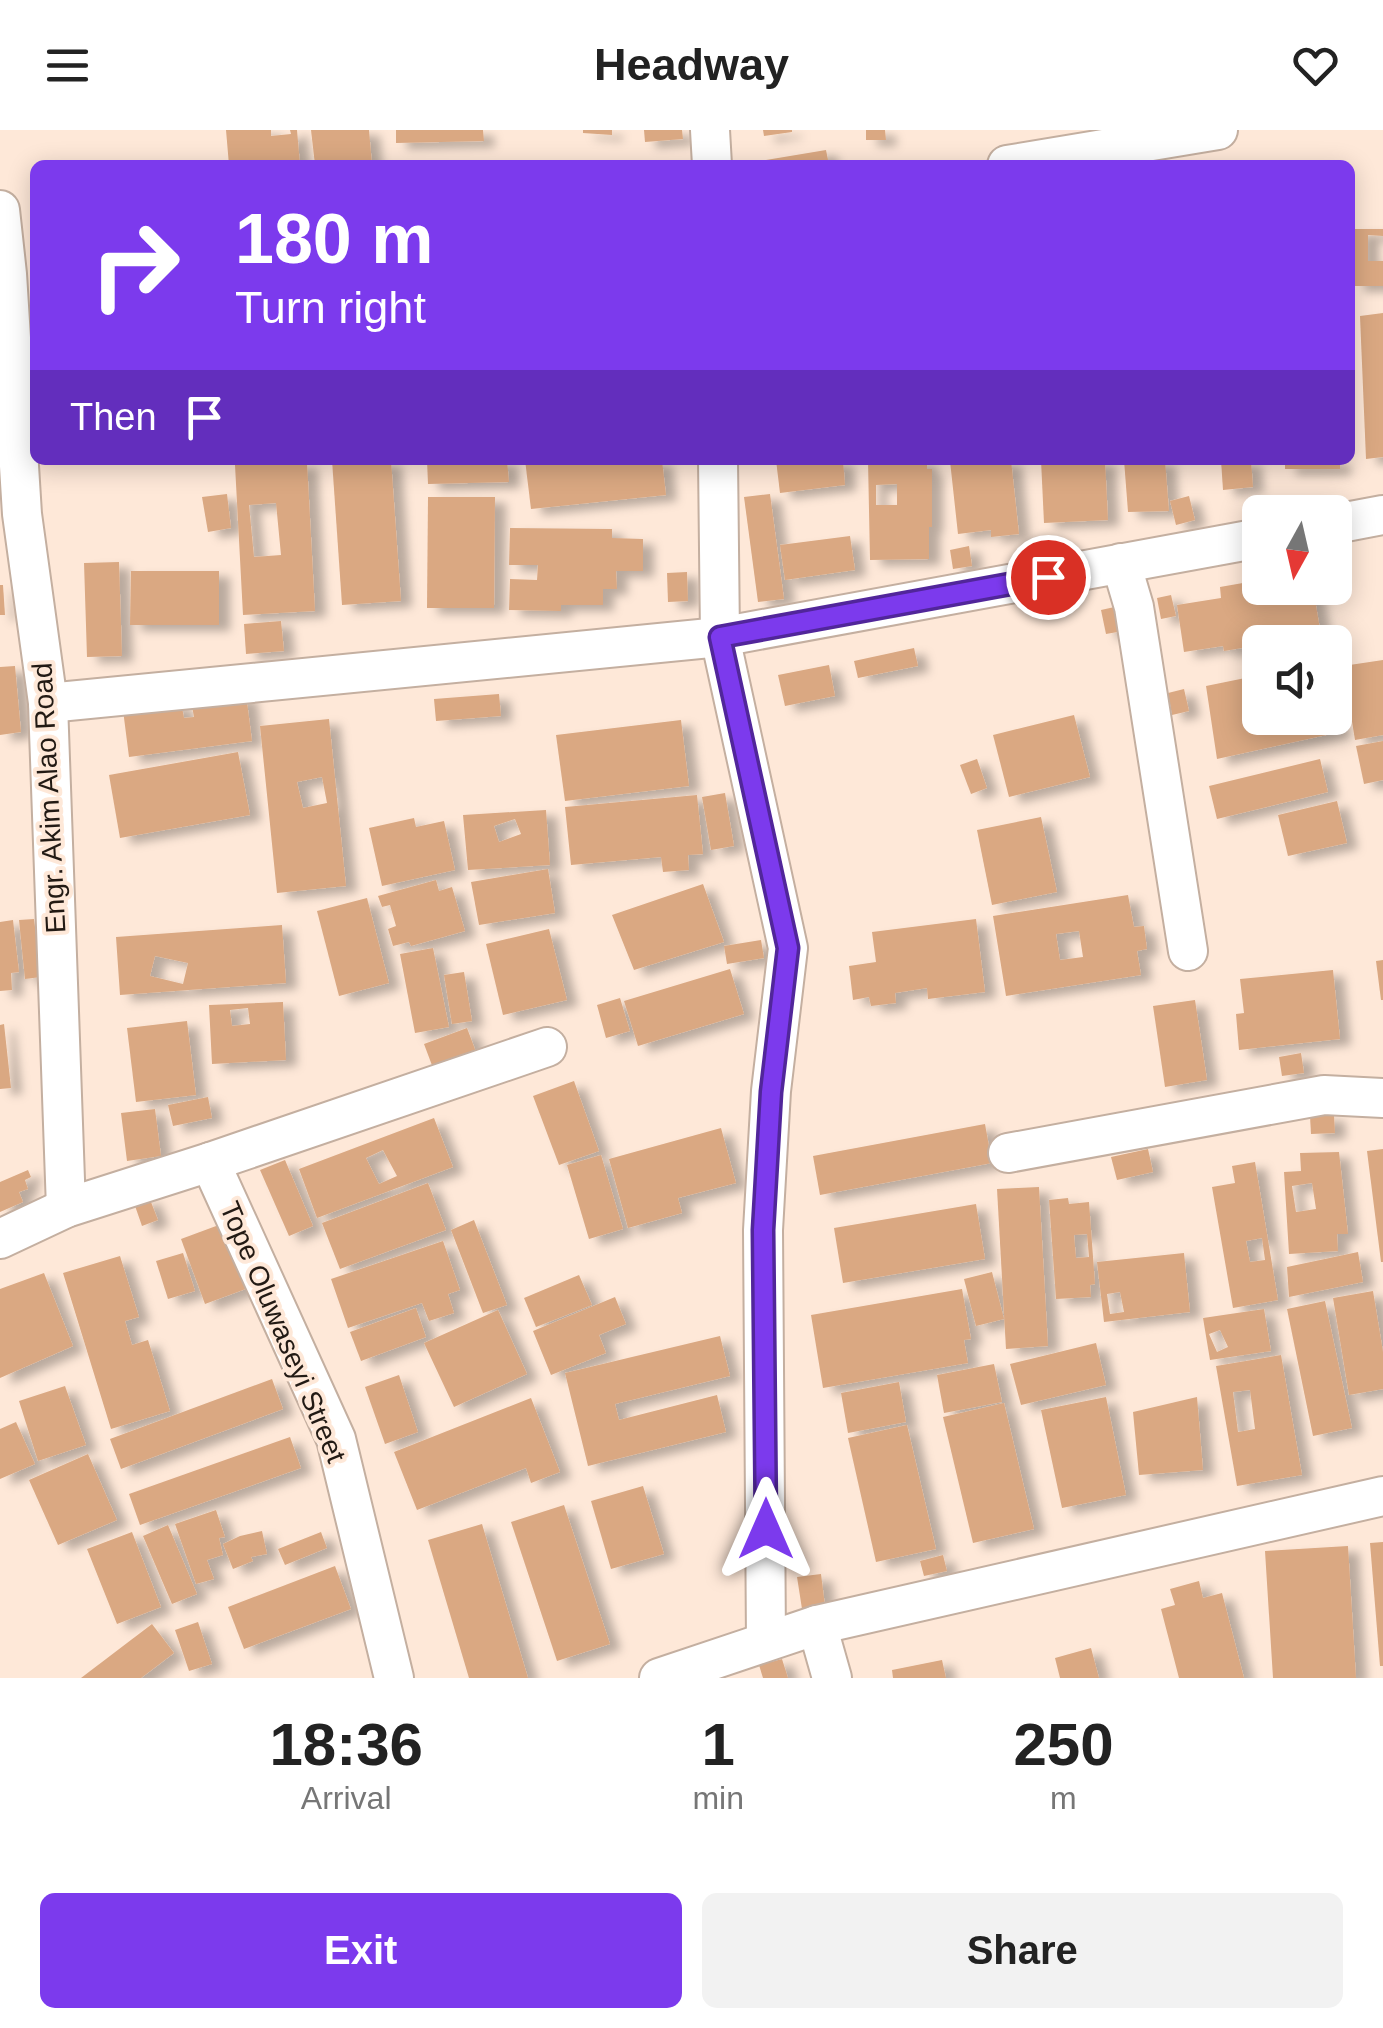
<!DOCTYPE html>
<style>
:root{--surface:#fff;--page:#f2f2f2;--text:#222;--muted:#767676;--accent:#7c3aed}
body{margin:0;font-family:Arial,sans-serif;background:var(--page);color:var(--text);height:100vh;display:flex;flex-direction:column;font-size:38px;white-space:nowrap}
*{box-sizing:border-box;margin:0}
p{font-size:32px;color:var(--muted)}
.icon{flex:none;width:55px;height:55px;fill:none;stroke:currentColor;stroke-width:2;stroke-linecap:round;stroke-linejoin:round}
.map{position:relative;height:1548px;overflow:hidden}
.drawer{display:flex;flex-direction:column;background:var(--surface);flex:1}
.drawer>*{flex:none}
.hud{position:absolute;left:30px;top:30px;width:1325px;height:305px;border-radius:15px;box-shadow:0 5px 25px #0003;background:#7c3aed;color:#fff;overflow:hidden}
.needle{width:65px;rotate:188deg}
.fabs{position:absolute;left:1242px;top:365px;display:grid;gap:20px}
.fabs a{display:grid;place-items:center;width:110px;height:110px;border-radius:15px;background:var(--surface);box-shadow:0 5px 25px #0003;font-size:50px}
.pin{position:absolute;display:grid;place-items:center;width:85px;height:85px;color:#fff;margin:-42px;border:5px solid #fff;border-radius:50%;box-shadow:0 2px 10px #0007}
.me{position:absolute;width:110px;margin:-55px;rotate:0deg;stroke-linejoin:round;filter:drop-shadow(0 0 8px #0008)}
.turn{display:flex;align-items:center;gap:35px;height:210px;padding:0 40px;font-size:45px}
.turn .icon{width:130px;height:130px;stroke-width:2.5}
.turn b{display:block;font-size:70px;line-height:85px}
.then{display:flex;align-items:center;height:95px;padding:0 40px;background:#0003;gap:20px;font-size:38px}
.eta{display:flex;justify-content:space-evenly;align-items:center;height:170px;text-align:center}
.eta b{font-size:60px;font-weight:600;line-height:70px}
.action{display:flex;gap:20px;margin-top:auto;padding:20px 40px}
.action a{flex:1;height:115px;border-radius:15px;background:var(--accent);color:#fff;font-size:40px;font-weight:600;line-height:115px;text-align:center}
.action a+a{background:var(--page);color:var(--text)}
header{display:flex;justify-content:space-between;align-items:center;height:130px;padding:0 40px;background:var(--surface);font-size:45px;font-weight:600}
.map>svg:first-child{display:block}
.building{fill:#daa882;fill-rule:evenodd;filter:url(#shadow)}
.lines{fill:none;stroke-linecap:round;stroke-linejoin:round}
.minor-casing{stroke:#c4afa0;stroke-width:42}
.minor{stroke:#fff;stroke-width:38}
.route-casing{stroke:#51269a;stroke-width:25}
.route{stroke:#7c3aed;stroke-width:18}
.labels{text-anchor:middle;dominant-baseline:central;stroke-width:8;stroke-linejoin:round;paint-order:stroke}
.street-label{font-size:28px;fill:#221a14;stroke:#fee8d8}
</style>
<header><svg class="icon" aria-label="menu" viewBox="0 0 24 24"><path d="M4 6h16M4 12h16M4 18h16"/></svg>Headway<svg class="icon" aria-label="heart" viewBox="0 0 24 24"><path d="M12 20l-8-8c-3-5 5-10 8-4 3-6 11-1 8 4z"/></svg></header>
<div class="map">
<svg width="1383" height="1548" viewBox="0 0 1383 1548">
<defs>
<filter id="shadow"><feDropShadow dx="11" dy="6" stdDeviation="5" flood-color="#0004"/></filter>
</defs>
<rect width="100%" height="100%" fill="#fee8d8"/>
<g class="building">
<path d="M226 0H271V6L291 4 290 0H297L300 35H229Z"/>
<path d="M311 0H369L372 35H315Z"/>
<path d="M396 0H483L484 11 396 13Z"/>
<path d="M583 0H612V5L583 3Z"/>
<path d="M644 0H682L683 9 645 12Z"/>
<path d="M763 0H792V2L764 6Z"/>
<path d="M866 0H885L886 10H866Z"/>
<path d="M826 20 829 35H767L766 30Z"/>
<path d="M1353 99H1383V106L1368 105V131H1383V156H1353Z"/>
<path d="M1383 183V327L1366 329 1360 186Z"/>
<path d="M332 330H391L401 471 342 475Z"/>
<path d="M427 330H507L509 352 428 354Z"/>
<path d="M525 330H662L666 365 531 379Z"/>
<path d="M776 330H843L845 355 780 363Z"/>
<path d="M868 330H927V339H932V397H929V429L870 430ZM897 354V375H876V355Z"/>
<path d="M964 330H1011L1019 404 991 407V400L958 404 950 331Z"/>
<path d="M1041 330H1105L1108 390 1044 393Z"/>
<path d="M1124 330H1165L1169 381 1128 382Z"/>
<path d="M1221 330H1251L1253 357 1223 360Z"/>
<rect x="1285" y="330" width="55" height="9"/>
<path d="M307 332 315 481 243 485 235 335ZM276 373 281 425 254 427 249 375Z"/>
<path d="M227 364 231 398 208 402 202 367Z"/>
<path d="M770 364 784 469 758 472 744 367Z"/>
<path d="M1189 366 1195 390 1176 395 1170 371Z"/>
<path d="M428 367H495L494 478H427Z"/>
<path d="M510 398 612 399V408L643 409V441H616L617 459H603V475H561V481L509 480 510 449 537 450 538 435H509Z"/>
<path d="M850 406 855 440 785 450 780 415Z"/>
<path d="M969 416 972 436 953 439 950 420Z"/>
<path d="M119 432 122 526 87 527 84 433Z"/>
<path d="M131 441H219V495H130Z"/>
<path d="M687 442 688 471 668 472 667 443Z"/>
<path d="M1260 450V458H1313L1321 505 1275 512H1260V515L1224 521 1223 516 1184 522 1177 475 1221 468 1220 457Z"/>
<path d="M0 455H3L5 485H0Z"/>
<path d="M1171 465 1176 486 1161 489 1157 468Z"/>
<path d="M1119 476 1123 501 1106 504 1101 480Z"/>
<path d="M281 491 284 521 246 524 244 494Z"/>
<path d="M914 518 918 536 858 548 854 531Z"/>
<path d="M1383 530V605L1355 610 1343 536Z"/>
<path d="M829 535 835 566 785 576 778 545Z"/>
<path d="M15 536 21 602 0 605V537Z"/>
<path d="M1260 545V588H1336L1340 602 1217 629 1206 556Z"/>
<path d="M1184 559 1189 581 1172 585 1168 563Z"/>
<path d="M246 564 252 611 129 627 123 580 181 572 184 588 194 587 191 571Z"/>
<path d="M499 564 501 586 436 591 434 569Z"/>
<path d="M1074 585 1090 647 1009 667 993 605Z"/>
<path d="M329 589 346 756 277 763 260 596ZM322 647 327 673 303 678 297 652Z"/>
<path d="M681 590 689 656 565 671 556 605Z"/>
<path d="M1383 611V650L1364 654 1356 616Z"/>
<path d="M238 622 250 685 120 708 109 645Z"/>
<path d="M977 629 987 658 971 664 960 635Z"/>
<path d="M1320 629 1328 662 1217 689 1209 656Z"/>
<path d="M725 663 734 716 711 720 702 667Z"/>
<path d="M697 665 703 724 688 725 689 740 663 742 661 727 571 735 565 677Z"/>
<path d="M1337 671 1347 713 1288 726 1278 685Z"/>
<path d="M546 680 550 735 468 740 463 685ZM515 689 521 704 499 712 494 696Z"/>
<path d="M1041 687 1057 762 992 775 977 700Z"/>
<path d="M414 688 416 697 444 691 455 740 382 756 369 698Z"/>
<path d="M548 739 555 783 479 795 471 752Z"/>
<path d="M436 750 439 761 452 757 465 801 411 816 409 812 393 816 388 799 396 796 390 775 382 777 378 766Z"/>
<path d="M703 754 724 812 634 840 612 785Z"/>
<path d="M1128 765 1134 797 1144 796 1147 819 1137 821 1141 845 1006 866 993 786ZM1079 801 1083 827 1060 830 1056 804Z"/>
<path d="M367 768 389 853 339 866 317 781Z"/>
<path d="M34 789 41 847 25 849 19 790Z"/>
<path d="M976 789 985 862 928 869 927 858 895 863 896 873 871 876 869 867 853 870 849 836 876 832 872 802Z"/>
<path d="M13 790 19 842 11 843 12 860 0 861V792Z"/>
<path d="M282 795 286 853 120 865 116 807ZM155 826 188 833 183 854 150 846Z"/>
<path d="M549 799 567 870 503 885 486 814Z"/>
<path d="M761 810 764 828 727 834 724 816Z"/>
<path d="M433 818 449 897 415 903 400 824Z"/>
<path d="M1383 830V870H1381L1376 831Z"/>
<path d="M730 839 744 884 638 916 624 871Z"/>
<path d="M1333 840 1340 909 1239 920 1236 884 1244 883 1240 849Z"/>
<path d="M464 842 472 891 452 894 444 845Z"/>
<path d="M620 868 630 901 606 908 597 875Z"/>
<path d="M1195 870 1207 950 1165 957 1153 876Z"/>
<path d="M283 872 286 930 212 934 209 875ZM248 878 250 894 232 896 230 880Z"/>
<path d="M187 891 196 965 136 972 127 898Z"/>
<path d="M4 894 11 958 0 959V895Z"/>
<path d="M467 898 476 922 433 938 424 914Z"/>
<path d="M1301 923 1304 943 1282 946 1279 927Z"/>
<path d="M574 951 599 1021 559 1035 533 966Z"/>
<path d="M208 967 212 988 173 996 168 975Z"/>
<path d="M155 979 161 1026 127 1031 121 983Z"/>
<path d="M1334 985 1335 1003 1311 1004 1310 986Z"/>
<path d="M434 988 453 1037 317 1088 299 1039ZM383 1020 397 1046 379 1054 366 1028Z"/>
<path d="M985 994 992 1033 820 1065 813 1026Z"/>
<path d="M721 998 736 1053 678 1068 682 1083 628 1098 609 1029Z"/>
<path d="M1148 1019 1153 1042 1117 1050 1111 1027Z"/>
<path d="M1383 1019V1132H1381L1367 1021Z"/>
<path d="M1339 1022 1348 1104H1337L1338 1121 1289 1124 1284 1042 1301 1041 1300 1023ZM1312 1053 1316 1079 1296 1082 1292 1056Z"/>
<path d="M601 1025 623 1099 589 1109 567 1035Z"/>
<path d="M285 1030 313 1096 289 1106 260 1040Z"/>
<path d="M1255 1032 1278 1170 1233 1178 1212 1057 1235 1053 1232 1036ZM1262 1108 1265 1130 1250 1132 1246 1111Z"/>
<path d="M28 1040 31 1047 25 1050 28 1059 19 1062 23 1072 0 1082V1052Z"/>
<path d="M428 1053 446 1100 340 1139 322 1093Z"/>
<path d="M1039 1057 1048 1216 1006 1219 997 1059Z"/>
<path d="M149 1067 158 1090 142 1096 134 1073Z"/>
<path d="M1068 1068 1069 1074 1089 1072 1095 1154 1090 1155 1091 1167 1056 1169 1049 1070ZM1087 1104 1089 1127 1076 1128 1074 1105Z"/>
<path d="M976 1074 985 1129 843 1153 834 1098Z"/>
<path d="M235 1089 259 1154 205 1174 181 1109Z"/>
<path d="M474 1090 507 1175 483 1183 451 1100Z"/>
<path d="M443 1111 460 1160 448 1164 454 1183 429 1191 422 1173 348 1198 331 1149Z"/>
<path d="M1358 1122 1363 1152 1289 1167 1287 1137Z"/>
<path d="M183 1123 195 1161 168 1169 156 1131Z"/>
<path d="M1184 1123 1190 1182 1104 1192 1097 1132ZM1120 1162 1124 1182 1110 1184 1107 1164Z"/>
<path d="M120 1126 139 1187 125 1191 132 1215 148 1210 170 1281 111 1299 63 1143Z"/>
<path d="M992 1142 1004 1189 976 1196 964 1149Z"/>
<path d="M44 1143 73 1216 0 1248V1159Z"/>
<path d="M579 1145 592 1175 536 1197 524 1168Z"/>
<path d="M962 1159 971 1209 964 1210 968 1233 823 1258 811 1185Z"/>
<path d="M1373 1161 1383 1222V1259L1349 1265 1333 1168Z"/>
<path d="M615 1167 626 1194 599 1205 606 1223 551 1245 533 1201Z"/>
<path d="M1325 1171 1352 1298 1313 1306 1287 1179Z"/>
<path d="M416 1178 426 1207 361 1231 350 1202Z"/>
<path d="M1264 1179 1271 1221 1210 1230 1203 1188ZM1220 1200 1228 1217 1217 1222 1209 1204Z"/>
<path d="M498 1180 527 1244 454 1277 424 1213Z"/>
<path d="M720 1206 730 1246 615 1274 619 1290 717 1265 726 1302 588 1336 565 1243Z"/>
<path d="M1096 1213 1106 1255 1021 1275 1010 1234Z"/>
<path d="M1281 1225 1302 1345 1237 1356 1216 1236ZM1250 1260 1255 1299 1238 1302 1233 1262Z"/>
<path d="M994 1234 1002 1272 944 1283 937 1245Z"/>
<path d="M399 1245 418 1302 385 1314 365 1257Z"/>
<path d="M272 1249 283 1279 121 1339 110 1309Z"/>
<path d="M899 1252 906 1292 848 1303 841 1263Z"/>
<path d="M65 1256 86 1315 38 1331 19 1271Z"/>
<path d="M1106 1267 1126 1365 1062 1378 1041 1280Z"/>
<path d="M1197 1267 1203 1340 1139 1345 1133 1282Z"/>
<path d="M531 1268 560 1342 531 1353 526 1338 417 1380 394 1322Z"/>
<path d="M1004 1273 1034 1399 973 1413 943 1287Z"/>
<path d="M16 1292 35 1334 0 1349V1299Z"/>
<path d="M907 1295 936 1419 876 1432 848 1308Z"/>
<path d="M290 1307 301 1338 140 1395 129 1364Z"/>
<path d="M88 1324 117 1390 58 1415 29 1350Z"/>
<path d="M643 1356 664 1424 611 1439 591 1371Z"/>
<path d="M564 1375 610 1514 557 1531 511 1392Z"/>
<path d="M216 1380 225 1407 219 1408 223 1425 207 1430 214 1449 196 1454 175 1394Z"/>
<path d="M482 1394 528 1548H469L428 1410Z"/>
<path d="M168 1395 197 1464 172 1474 143 1406Z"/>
<path d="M262 1401 267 1424 251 1427 253 1431 233 1439 223 1414 240 1406Z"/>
<path d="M132 1402 161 1477 117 1494 87 1419Z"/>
<path d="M321 1402 327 1418 285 1435 278 1419Z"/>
<path d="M1383 1412V1536H1380L1370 1413Z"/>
<path d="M1348 1416 1356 1548H1273L1265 1421Z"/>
<path d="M943 1425 947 1441 924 1446 920 1431Z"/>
<path d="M335 1436 351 1479 244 1519 228 1477Z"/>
<path d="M821 1444 825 1476 802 1479 797 1447Z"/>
<path d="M1199 1451 1203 1468 1222 1463 1244 1548H1179L1161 1479 1175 1475 1170 1459Z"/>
<path d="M198 1492 212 1534 189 1541 175 1500Z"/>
<path d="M152 1494 174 1523 141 1548H81Z"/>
<path d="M1091 1518 1099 1548H1060L1055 1528Z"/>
<path d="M782 1529 788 1548H763L759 1535Z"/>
<path d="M942 1530 946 1548H893L892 1540Z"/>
</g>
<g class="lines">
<defs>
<g id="minor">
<path d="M710 0 712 35"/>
<path d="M1007 35 1218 0"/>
<path d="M0 80 7 144 22 384 48 573 66 1078"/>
<path d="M718 330 720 507 788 818 771 961 763 1100 766 1511"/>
<path d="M1335 394 1383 385"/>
<path d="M1121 433 1134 477 1188 821"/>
<path d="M48 573 720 507 1260 408"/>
<path d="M1008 1023 1324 965 1383 968"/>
<path d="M210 1032 336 1309 394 1548"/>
<path d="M0 1109 66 1078 210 1032 547 917"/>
<path d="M817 1495 832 1548"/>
<path d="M659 1548 817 1495 1383 1366"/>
</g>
</defs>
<use href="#minor" class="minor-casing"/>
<use href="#minor" class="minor"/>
</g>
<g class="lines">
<defs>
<path id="route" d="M766 1399 763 1100 771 962 788 818 720 507 1048 447"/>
</defs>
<use href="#route" class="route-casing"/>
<use href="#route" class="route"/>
</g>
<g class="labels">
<g class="street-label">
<text transform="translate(49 668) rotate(-93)">Engr. Akim Alao Road</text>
<text transform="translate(283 1202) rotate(67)">Tope Oluwaseyi Street</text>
</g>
</g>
</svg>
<div class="fabs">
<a><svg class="needle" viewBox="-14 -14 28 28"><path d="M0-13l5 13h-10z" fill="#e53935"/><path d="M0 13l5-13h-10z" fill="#767676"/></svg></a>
<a><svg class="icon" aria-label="sound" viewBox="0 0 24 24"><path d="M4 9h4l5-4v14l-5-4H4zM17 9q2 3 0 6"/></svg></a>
</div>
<div class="pin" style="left:1048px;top:447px;background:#d93025"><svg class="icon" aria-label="arrive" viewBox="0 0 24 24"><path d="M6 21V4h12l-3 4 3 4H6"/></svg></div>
<svg class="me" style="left:766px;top:1399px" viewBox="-20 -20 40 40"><path d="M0-17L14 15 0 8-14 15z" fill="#7c3aed" stroke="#fff" stroke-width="4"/></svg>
<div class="hud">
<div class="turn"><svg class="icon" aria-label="right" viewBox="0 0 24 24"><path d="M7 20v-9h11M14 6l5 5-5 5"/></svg><div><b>180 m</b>Turn right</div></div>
<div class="then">Then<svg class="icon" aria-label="arrive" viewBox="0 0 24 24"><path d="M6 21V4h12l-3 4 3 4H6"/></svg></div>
</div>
</div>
<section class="drawer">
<div class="eta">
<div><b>18:36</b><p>Arrival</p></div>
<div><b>1</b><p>min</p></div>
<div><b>250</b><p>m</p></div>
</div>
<div class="action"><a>Exit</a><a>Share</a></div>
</section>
